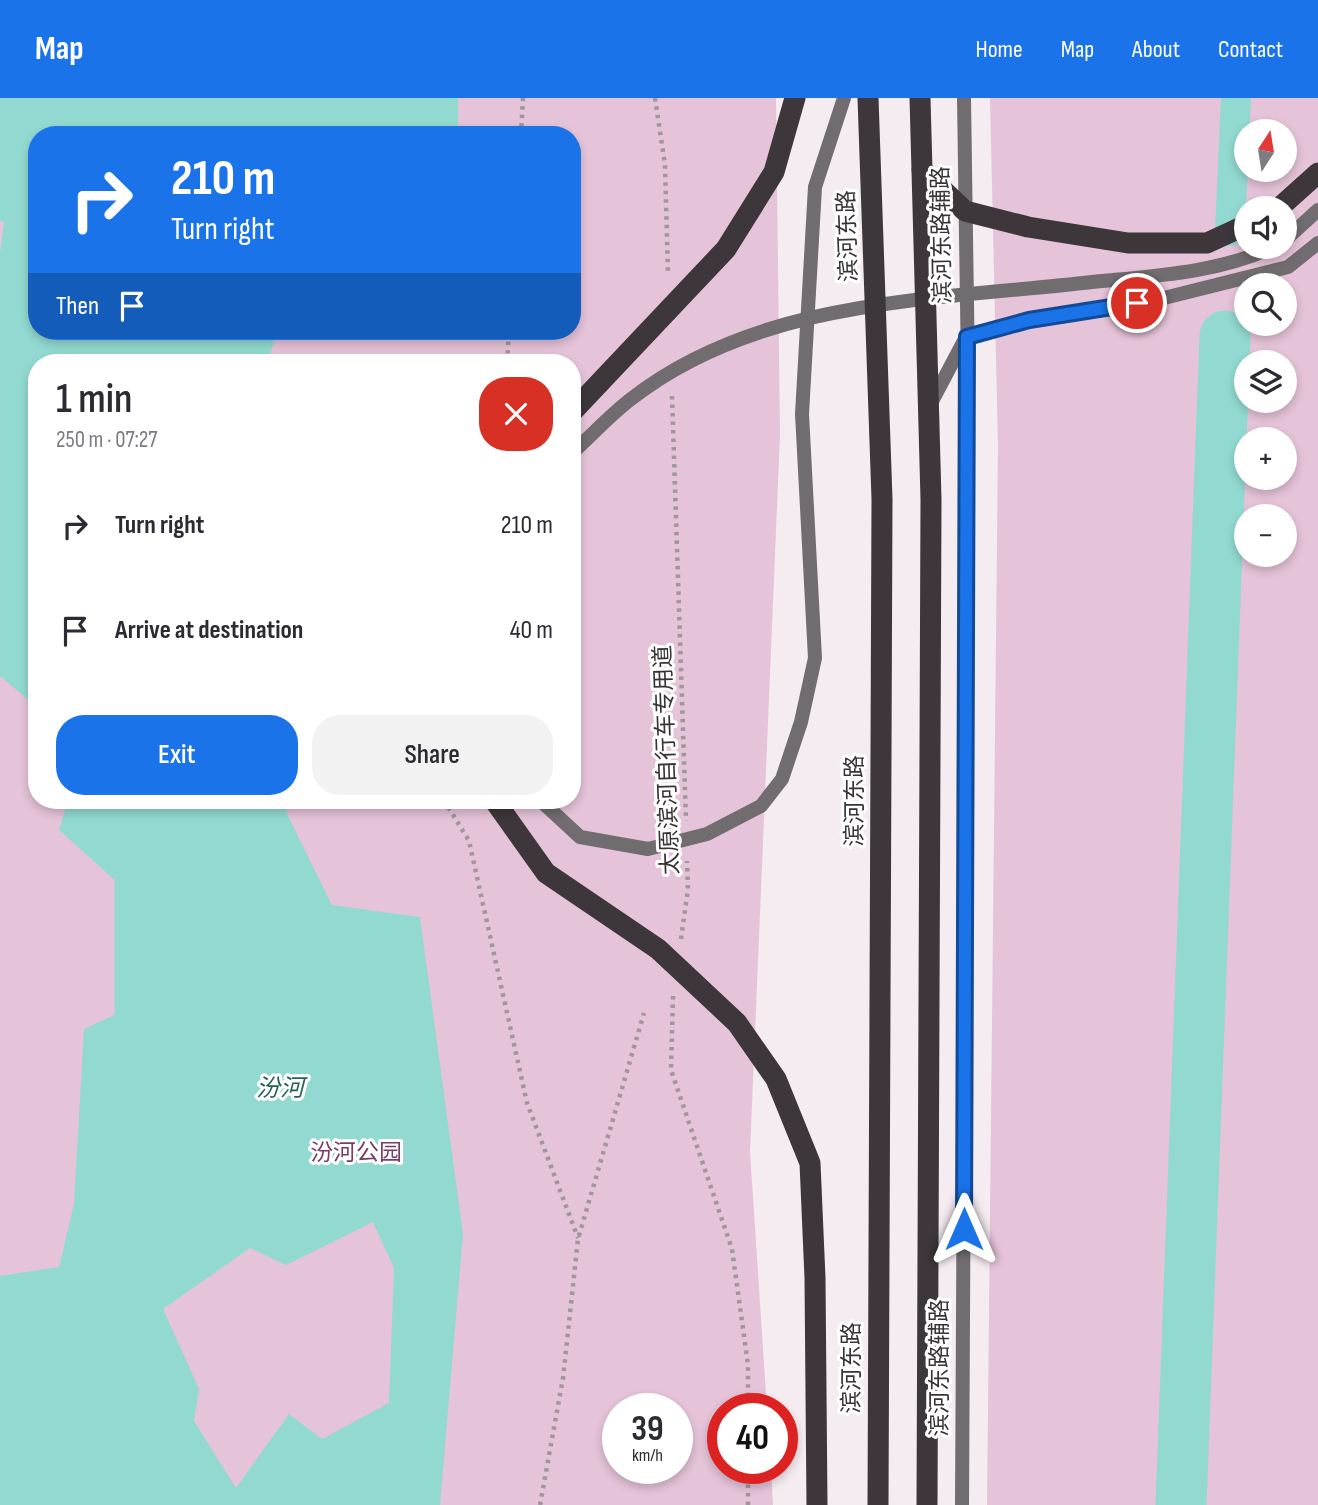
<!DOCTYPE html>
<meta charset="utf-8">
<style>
:root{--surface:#fff;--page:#f2f2f3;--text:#2b2b33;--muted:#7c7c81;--accent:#1a73e8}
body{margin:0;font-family:"Sofia Sans Condensed","Noto Sans SC",sans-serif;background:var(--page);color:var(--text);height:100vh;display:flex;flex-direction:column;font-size:26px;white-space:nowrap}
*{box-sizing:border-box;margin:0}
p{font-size:23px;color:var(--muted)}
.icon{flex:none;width:38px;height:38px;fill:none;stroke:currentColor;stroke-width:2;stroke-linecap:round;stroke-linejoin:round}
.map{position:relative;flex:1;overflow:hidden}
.details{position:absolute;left:28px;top:256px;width:553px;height:455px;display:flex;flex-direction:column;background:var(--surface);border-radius:28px;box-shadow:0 4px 10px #0003}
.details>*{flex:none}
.banner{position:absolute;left:28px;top:28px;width:553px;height:214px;border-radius:28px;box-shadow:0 4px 10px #0003;background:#1a73e8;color:#fff;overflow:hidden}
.needle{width:46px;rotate:12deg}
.fabs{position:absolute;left:1234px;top:21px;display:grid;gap:14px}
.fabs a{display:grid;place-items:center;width:63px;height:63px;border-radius:50%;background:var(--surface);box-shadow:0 4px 10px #0003;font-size:35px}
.speed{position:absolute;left:602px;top:1295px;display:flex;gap:14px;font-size:35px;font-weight:700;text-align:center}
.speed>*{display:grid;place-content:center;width:91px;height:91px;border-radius:50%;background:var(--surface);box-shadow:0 4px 10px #0003;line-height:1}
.speed small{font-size:18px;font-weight:400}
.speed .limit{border:10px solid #d22;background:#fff;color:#111}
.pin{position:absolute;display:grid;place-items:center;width:60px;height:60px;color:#fff;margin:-30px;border:4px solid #fff;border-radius:50%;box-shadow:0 2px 7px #0007}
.me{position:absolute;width:77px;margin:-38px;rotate:0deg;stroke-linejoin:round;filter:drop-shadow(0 0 5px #0008)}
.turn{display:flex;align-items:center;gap:24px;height:147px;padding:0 28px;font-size:32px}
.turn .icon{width:91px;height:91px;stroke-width:2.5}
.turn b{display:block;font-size:49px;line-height:60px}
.then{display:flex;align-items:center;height:66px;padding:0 28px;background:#0003;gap:14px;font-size:26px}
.round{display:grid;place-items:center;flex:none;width:74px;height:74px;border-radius:28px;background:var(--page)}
.summary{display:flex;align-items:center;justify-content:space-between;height:119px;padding:0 28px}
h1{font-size:42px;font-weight:600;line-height:52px}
.cta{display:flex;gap:14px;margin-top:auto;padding:14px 28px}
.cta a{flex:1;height:80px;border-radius:28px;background:var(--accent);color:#fff;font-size:28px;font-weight:600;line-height:80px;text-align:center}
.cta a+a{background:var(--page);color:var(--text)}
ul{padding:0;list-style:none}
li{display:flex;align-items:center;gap:21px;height:105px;padding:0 28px}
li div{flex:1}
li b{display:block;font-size:26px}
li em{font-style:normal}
header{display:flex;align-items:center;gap:42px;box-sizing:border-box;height:98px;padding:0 35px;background:var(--accent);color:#fff}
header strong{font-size:33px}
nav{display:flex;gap:38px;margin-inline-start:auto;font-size:24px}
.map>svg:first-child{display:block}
.green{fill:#e5c3d8;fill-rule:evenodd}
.water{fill:#92dad1;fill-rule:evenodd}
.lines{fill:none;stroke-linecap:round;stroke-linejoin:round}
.canal{stroke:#92dad1;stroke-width:30}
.river{stroke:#92dad1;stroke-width:51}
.path{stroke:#9e979b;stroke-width:4.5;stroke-dasharray:3.5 5;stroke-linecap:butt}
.secondary{stroke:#716c6f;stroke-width:14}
.highway{stroke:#3d363a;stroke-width:21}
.route-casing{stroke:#114b97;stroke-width:18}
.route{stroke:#1a73e8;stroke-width:12}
.labels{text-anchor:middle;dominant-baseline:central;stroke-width:6;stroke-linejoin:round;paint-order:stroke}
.street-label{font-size:23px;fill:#383436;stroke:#fff}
.park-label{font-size:23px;fill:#7a3c67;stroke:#fff}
.water-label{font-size:24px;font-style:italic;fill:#26615a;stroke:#fff}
</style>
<header>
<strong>Map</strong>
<nav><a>Home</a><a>Map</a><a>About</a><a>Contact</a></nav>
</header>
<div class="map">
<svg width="1318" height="1407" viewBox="0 0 1318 1407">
<rect width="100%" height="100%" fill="#f5ecf1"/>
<g class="green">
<path d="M0 0H776L780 337 750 1054 767 1311H723V1370H771L773 1407H0ZM37 37H572V233H37ZM37 264H572V702H37ZM618 1311H677V1370H618Z"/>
<path d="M990 0H1318V1407H987L998 347ZM1246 33H1284V72H1246ZM1246 110H1284V149H1246ZM1246 187H1284V226H1246ZM1246 264H1284V303H1246ZM1246 341H1284V380H1246ZM1246 418H1284V457H1246Z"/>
</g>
<g class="water">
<path d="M0 0H458V37H37V233H278L267 264H37V609L0 578V155L4 124 0 123Z"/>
<path d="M68 702H285L287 716 332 807 420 819 463 1136 440 1407H0V1178L59 1169 74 1106 84 931 147 902 157 820 59 732ZM373 1124 394 1170 389 1305 322 1341 289 1316 236 1390 194 1323 199 1291 163 1211 250 1150 286 1167Z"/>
</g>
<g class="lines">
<path class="canal" d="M1230 133 1236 0"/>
<g class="river">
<path d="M140 972V702"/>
<path d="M1181 1407 1225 238"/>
</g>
<g class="path">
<path d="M655 0 665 67 668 177"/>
<path d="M521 37 523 0"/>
<path d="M507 264 509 233"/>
<path d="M672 298 686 723"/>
<path d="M444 702 469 743 527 1005 578 1140"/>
<path d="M681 841 688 791 687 763"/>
<path d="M673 898 671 972 732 1151 748 1267V1311"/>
<path d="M540 1407 563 1280 578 1141 644 915"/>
<path d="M748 1407V1370"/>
</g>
<g class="secondary">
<path d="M1284 143 1318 112"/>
<path d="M929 309 966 239 1029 222 1164 200 1288 169 1318 145"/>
<path d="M572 355C591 338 610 317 631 301 760 200 937 202 1092 184 1152 178 1218 175 1273 149"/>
<path d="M540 702 580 739 648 751 707 736 761 708 782 681 801 624 815 560 802 316 815 89 844 0"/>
<path d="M962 1407 968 274 964 0"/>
</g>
<g class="highway">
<path d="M868 0 882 401 878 1407"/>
<path d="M920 0 931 401 927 1407"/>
<path d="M922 72 965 113 1028 129 1128 145H1207L1246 127"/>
<path d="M1279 110 1318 75"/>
<path d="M572 314 726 151 774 74 795 0"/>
<path d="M494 702 546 775 658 851 737 925 776 981 810 1065 815 1180 817 1407"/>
</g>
</g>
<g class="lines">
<defs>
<path id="route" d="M964 1131 967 239 1029 222 1137 205"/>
</defs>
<use href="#route" class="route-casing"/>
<use href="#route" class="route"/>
</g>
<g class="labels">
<g class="street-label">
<text transform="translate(942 137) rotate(-91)">滨河东路辅路</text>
<text transform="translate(848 138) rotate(-92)">滨河东路</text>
<text transform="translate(667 662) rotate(-92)">太原滨河自行车专用道</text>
<text transform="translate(855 703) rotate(-90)">滨河东路</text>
<text transform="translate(852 1270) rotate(-90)">滨河东路</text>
<text transform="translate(940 1270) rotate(-90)">滨河东路辅路</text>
</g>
<g class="park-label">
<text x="356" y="1055">汾河公园</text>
</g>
<g class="water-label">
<text x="280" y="990">汾河</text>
</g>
</g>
</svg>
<div class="fabs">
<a><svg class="needle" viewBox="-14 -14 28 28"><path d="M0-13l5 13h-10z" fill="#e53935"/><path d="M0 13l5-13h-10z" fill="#7c7c81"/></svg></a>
<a><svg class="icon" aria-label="sound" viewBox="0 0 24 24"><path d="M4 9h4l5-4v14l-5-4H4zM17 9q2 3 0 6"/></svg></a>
<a><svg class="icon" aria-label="search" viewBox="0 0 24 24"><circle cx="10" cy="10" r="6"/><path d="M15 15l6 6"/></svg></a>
<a><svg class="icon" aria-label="layers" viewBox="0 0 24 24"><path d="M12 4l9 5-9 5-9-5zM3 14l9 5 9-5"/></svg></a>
<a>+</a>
<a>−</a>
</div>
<div class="speed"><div>39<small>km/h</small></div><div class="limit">40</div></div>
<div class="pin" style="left:1137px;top:205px;background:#d93025"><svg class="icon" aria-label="arrive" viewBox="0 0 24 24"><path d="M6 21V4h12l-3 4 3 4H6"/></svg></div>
<svg class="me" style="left:964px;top:1131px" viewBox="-20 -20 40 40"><path d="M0-17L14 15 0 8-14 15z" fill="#1a73e8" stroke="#fff" stroke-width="4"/></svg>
<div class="banner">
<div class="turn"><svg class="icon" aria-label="right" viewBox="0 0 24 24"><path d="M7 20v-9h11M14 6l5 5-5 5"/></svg><div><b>210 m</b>Turn right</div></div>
<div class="then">Then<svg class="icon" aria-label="arrive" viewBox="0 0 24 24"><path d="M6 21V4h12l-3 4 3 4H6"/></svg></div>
</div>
<section class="details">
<div class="summary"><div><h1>1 min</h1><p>250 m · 07:27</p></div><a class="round" style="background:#d93025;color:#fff"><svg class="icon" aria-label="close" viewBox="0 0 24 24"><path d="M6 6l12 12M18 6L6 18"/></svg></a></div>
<ul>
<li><svg class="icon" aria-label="right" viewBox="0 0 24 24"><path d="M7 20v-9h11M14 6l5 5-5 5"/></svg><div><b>Turn right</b></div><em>210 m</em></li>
<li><svg class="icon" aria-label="arrive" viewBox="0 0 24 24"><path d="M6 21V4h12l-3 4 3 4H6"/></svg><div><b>Arrive at destination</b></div><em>40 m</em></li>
</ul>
<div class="cta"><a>Exit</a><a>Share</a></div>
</section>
</div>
